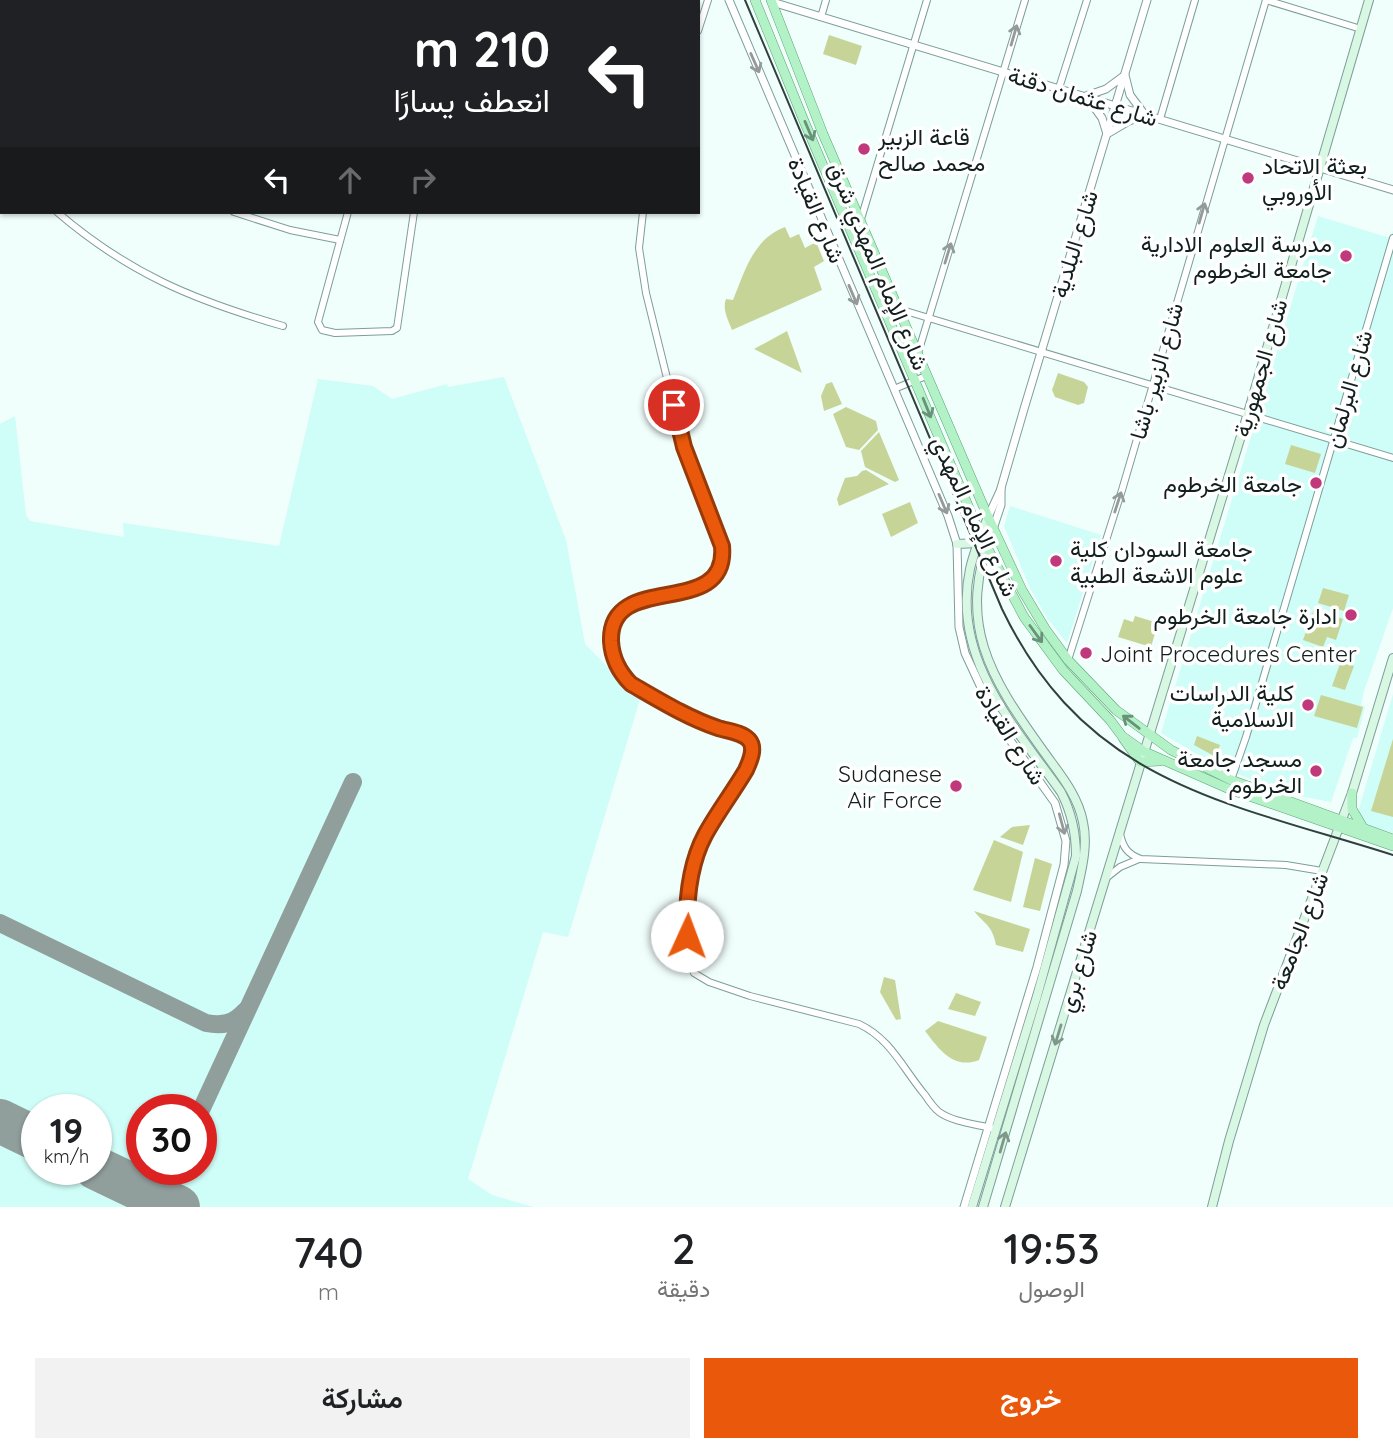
<!DOCTYPE html>
<html lang="ar">
<meta charset="utf-8">
<style>
:root{--surface:#fff;--page:#f2f2f2;--text:#202124;--muted:#757577;--accent:#ea580c}
body{margin:0;font-family:Quicksand,Vazirmatn,sans-serif;background:var(--page);color:var(--text);direction:rtl;height:100vh;display:flex;flex-direction:column;font-size:26px;white-space:nowrap}
*{box-sizing:border-box;margin:0}
p{font-size:23px;color:var(--muted)}
.icon{flex:none;width:38px;height:38px;fill:none;stroke:currentColor;stroke-width:2;stroke-linecap:round;stroke-linejoin:round}
.map{position:relative;height:1207px;overflow:hidden;direction:ltr}
.side{display:flex;flex-direction:column;background:var(--surface);flex:1}
.side>*{flex:none}
.banner{position:absolute;left:0px;top:0px;width:700px;height:214px;box-shadow:0 2px 5px #0004;direction:rtl;background:#202124;color:#fff;overflow:hidden}
.speed{position:absolute;left:21px;top:1094px;display:flex;gap:14px;font-size:35px;font-weight:700;text-align:center}
.speed>*{display:grid;place-content:center;width:91px;height:91px;border-radius:50%;background:var(--surface);box-shadow:0 2px 5px #0004;line-height:1}
.speed small{font-size:18px;font-weight:400}
.speed .limit{border:10px solid #d22;background:#fff;color:#111}
.pin{position:absolute;display:grid;place-items:center;width:60px;height:60px;color:#fff;margin:-30px;border:4px solid #fff;border-radius:50%;box-shadow:0 2px 7px #0007}
.me{position:absolute;width:77px;margin:-38px;rotate:2deg;stroke-linejoin:round;filter:drop-shadow(0 0 5px #0008)}
.turn{display:flex;align-items:center;gap:24px;height:147px;padding:0 35px;font-size:32px}
.turn .icon{width:91px;height:91px;stroke-width:2.5}
.turn b{display:block;font-size:49px;line-height:60px}
.lanes{display:flex;align-items:center;height:66px;padding:0 35px;background:#0003;justify-content:center;gap:35px;direction:ltr}
.lanes .off{opacity:.35}
.eta{display:flex;justify-content:space-evenly;align-items:center;height:119px;text-align:center}
.eta b{font-size:42px;font-weight:600;line-height:49px}
.button{display:flex;gap:14px;margin-top:auto;padding:14px 35px}
.button a{flex:1;height:80px;border-radius:0px;background:var(--accent);color:#fff;font-size:28px;font-weight:600;line-height:80px;text-align:center}
.button a+a{background:var(--page);color:var(--text)}
.map>svg:first-child{display:block}
.built{fill:#cffdf7;fill-rule:evenodd}
.green{fill:#c6d597}
.lines{fill:none;stroke-linecap:round;stroke-linejoin:round}
.taxiway{stroke:#909e9c;stroke-width:18}
.runway{stroke:#909e9c;stroke-width:44}
.minor-casing{stroke:#7d9e9a;stroke-width:8}
.tertiary-casing{stroke:#7d9e9a;stroke-width:9}
.secondary-casing{stroke:#7d9e9a;stroke-width:10}
.primary-casing{stroke:#59a273;stroke-width:10}
.minor{stroke:#fff;stroke-width:6}
.tertiary{stroke:#fff;stroke-width:7}
.secondary{stroke:#d9f8e3;stroke-width:8}
.primary{stroke:#b3f1c7;stroke-width:9}
.rail{stroke:#313f3d;stroke-width:2}
.oneway{stroke:#949a99}
.oneway2{stroke:#6a927a}
.oneway3{stroke:#7f968a}
.route-casing{stroke:#983908;stroke-width:18}
.route{stroke:#ea580c;stroke-width:12}
.poi-dot{fill:#bf397c;stroke:#fff;stroke-width:2.5}
.labels{text-anchor:middle;dominant-baseline:central;stroke-width:7;stroke-linejoin:round;paint-order:stroke}
.street-label{font-size:23px;fill:#111f1d;stroke:#fff}
.poi-label{font-size:23px;fill:#111f1d;stroke:#fff;text-anchor:end}
</style>
<div class="map">
<svg width="1393" height="1207" viewBox="0 0 1393 1207">
<rect width="100%" height="100%" fill="#f0fefc"/>
<g class="built">
<path d="M1318 216 1390 238 1393 231V608L1364 691 1361 705 1365 707 1357 738H1353L1331 802 1294 795 1221 768 1161 733Z"/>
<path d="M504 377 566 540 585 644 640 699 568 937 543 932 468 1179 492 1195 533 1207H0V424L15 416 26 515 30 521 124 537 123 523 279 546 318 379 373 386 392 399 447 384 448 387ZM37 1110H96V1169H37ZM142 1110H201V1169H142Z"/>
<path d="M1010 506 1101 535 1067 643 1047 618 1030 588 1004 526Z"/>
<path d="M1393 694V833L1370 826 1364 822 1358 812Z"/>
</g>
<g class="green">
<path d="M829 35 862 46 856 65 823 54Z"/>
<path d="M785 227 790 238 799 234 805 248 816 242 824 261 814 267 822 290 732 330C728 320 722 309 726 299L733 300C745 271 753 239 785 227Z"/>
<path d="M787 331 802 373 754 349Z"/>
<path d="M1058 373 1084 382 1088 387 1084 403 1078 405 1055 397 1052 390Z"/>
<path d="M832 382 842 404 824 411 821 396 826 384Z"/>
<path d="M846 407 876 421 878 430 859 450 846 447 833 414Z"/>
<path d="M879 432 899 480 895 482 865 467 861 451Z"/>
<path d="M1291 445 1321 454 1315 473 1285 464Z"/>
<path d="M866 470 889 484 839 506 837 499 845 478 857 476 862 471Z"/>
<path d="M910 502 918 523 891 537 882 514Z"/>
<path d="M1323 588 1349 595 1344 611 1318 603Z"/>
<path d="M1314 609 1343 619 1336 640 1327 637 1323 647 1303 640Z"/>
<path d="M1135 616 1158 623 1151 647 1118 637 1124 619 1133 622Z"/>
<path d="M1341 661 1354 666 1345 690 1332 686Z"/>
<path d="M1321 695 1363 707 1357 728 1314 716Z"/>
<path d="M1197 736 1220 745 1216 757 1194 745Z"/>
<path d="M1393 739V817L1371 811Z"/>
<path d="M1030 825 1023 845 1000 837 1012 827Z"/>
<path d="M994 840 1023 852 1011 902 973 890Z"/>
<path d="M1035 858 1052 864 1040 911 1023 907Z"/>
<path d="M974 911 1030 929 1023 952 996 945C992 924 984 924 974 911Z"/>
<path d="M884 977 895 980 901 1019 896 1020 880 992Z"/>
<path d="M956 993 981 1002 975 1016 948 1009Z"/>
<path d="M938 1021 987 1037 979 1060C953 1070 939 1049 925 1031Z"/>
</g>
<g class="lines">
<g class="taxiway">
<path d="M0 923 206 1023C223 1026 233 1024 245 1011"/>
<path d="M201 1110 353 782"/>
<path d="M156 1207 174 1169"/>
</g>
<g class="runway">
<path d="M0 1121 37 1139"/>
<path d="M96 1168 178 1207"/>
</g>
<defs>
<g id="minor">
<path d="M6 0 7 2"/>
<path d="M303 0 306 2"/>
<path d="M1266 0 1361 29"/>
<path d="M63 2 65 0"/>
<path d="M185 2 187 0"/>
<path d="M267 2 269 0"/>
<path d="M405 2V0"/>
<path d="M821 17 826 0"/>
<path d="M698 31 708 0"/>
<path d="M1059 88 1087 0"/>
<path d="M1160 119 1195 0"/>
<path d="M0 122 2 121"/>
<path d="M0 152 2 155"/>
<path d="M57 212C128 273 193 300 283 326"/>
<path d="M234 212 290 230 340 240"/>
<path d="M348 212 318 322 322 330 335 333 392 331 397 328 414 212"/>
<path d="M643 212 639 248 646 293 684 447 722 546C729 622 609 569 612 641 612 659 619 672 631 684 659 700 688 718 719 728 728 731 742 732 749 740 756 749 750 761 746 770L705 835 694 864 686 918 688 955 694 973 709 982 750 996 859 1024C891 1039 903 1069 925 1095 929 1101 934 1108 939 1112 953 1122 975 1124 991 1128"/>
<path d="M861 219 927 0"/>
<path d="M899 309 1393 458"/>
<path d="M918 353 1025 0"/>
<path d="M894 389 926 376"/>
<path d="M1068 660 1122 490 1266 0"/>
<path d="M1231 780 1246 737 1393 238"/>
<path d="M1120 834C1123 847 1127 854 1141 859L1286 865 1322 871"/>
<path d="M1106 878 1120 867 1139 859"/>
</g>
<g id="tertiary">
<path d="M729 0 948 516 957 544 959 627 965 653 997 722 1055 803 1066 841 1064 865 1037 967 964 1207"/>
<path d="M772 2 1393 190"/>
<path d="M1125 75 1130 95 1145 115 1129 121 1107 134 1102 118 1086 96 1106 89Z"/>
<path d="M988 517 1001 489"/>
<path d="M993 529 1001 505V488L1024 409 1147 0"/>
</g>
<g id="secondary">
<path d="M957 544 978 543"/>
<path d="M972 1207 1037 996 1076 856C1076 833 1072 813 1061 792 1014 726 951 657 970 569 974 551 981 534 988 517"/>
<path d="M983 1207 1077 891C1082 868 1088 845 1083 822 1078 795 1059 773 1044 752 990 677 955 623 993 529"/>
<path d="M1005 1207 1248 413 1369 0"/>
<path d="M1212 1207 1229 1141 1264 1025 1352 793 1393 658"/>
</g>
<g id="primary">
<path d="M755 0 804 121 981 536 1024 617 1063 670 1110 720 1122 736 1143 751 1229 789 1393 846"/>
<path d="M771 0 823 134 988 517 1022 590 1046 630 1068 660 1116 710 1171 750 1231 780 1393 839"/>
<path d="M1123 738 1140 762 1160 761"/>
<path d="M1352 793V809L1362 826"/>
</g>
</defs>
<use href="#minor" class="minor-casing"/>
<use href="#tertiary" class="tertiary-casing"/>
<use href="#secondary" class="secondary-casing"/>
<use href="#primary" class="primary-casing"/>
<use href="#minor" class="minor"/>
<use href="#tertiary" class="tertiary"/>
<use href="#secondary" class="secondary"/>
<use href="#primary" class="primary"/>
<path class="rail" d="M745 0 1002 609C1086 784 1226 802 1393 855"/>
</g>
<defs><path id="oneway-shaft" d="M-6 0H5M1.5-3L5.5 0L1.5 3" fill="none" stroke-width="1.6" stroke-linecap="round" stroke-linejoin="round" transform="scale(1.75)"/></defs>
<g class="oneway">
<use href="#oneway-shaft" transform="translate(1014 35) rotate(-74)"/>
<use href="#oneway-shaft" transform="translate(755 63) rotate(66)"/>
<use href="#oneway-shaft" transform="translate(1202 213) rotate(-74)"/>
<use href="#oneway-shaft" transform="translate(948 253) rotate(-73)"/>
<use href="#oneway-shaft" transform="translate(853 295) rotate(67)"/>
<use href="#oneway-shaft" transform="translate(1118 502) rotate(-72)"/>
<use href="#oneway-shaft" transform="translate(943 504) rotate(67)"/>
<use href="#oneway-shaft" transform="translate(1062 824) rotate(75)"/>
</g>
<g class="oneway2">
<use href="#oneway-shaft" transform="translate(809 131) rotate(67)"/>
<use href="#oneway-shaft" transform="translate(927 408) rotate(68)"/>
<use href="#oneway-shaft" transform="translate(1036 634) rotate(54)"/>
<use href="#oneway-shaft" transform="translate(1131 722) rotate(-142)"/>
</g>
<g class="oneway3">
<use href="#oneway-shaft" transform="translate(1058 1035) rotate(107)"/>
<use href="#oneway-shaft" transform="translate(1003 1142) rotate(-74)"/>
</g>
<g class="lines">
<defs>
<path id="route" d="M674 405 684 447 722 546C729 621 609 569 611 641 612 659 619 672 631 684 659 700 688 718 718 728 727 731 742 732 749 740 756 748 750 761 746 770 733 792 717 813 705 835 689 865 686 903 687 936"/>
</defs>
<use href="#route" class="route-casing"/>
<use href="#route" class="route"/>
</g>
<g class="poi-dot">
<circle cx="864" cy="149" r="7"/>
<circle cx="1248" cy="178" r="7"/>
<circle cx="1346" cy="256" r="7"/>
<circle cx="1316" cy="483" r="7"/>
<circle cx="1056" cy="561" r="7"/>
<circle cx="1351" cy="615" r="7"/>
<circle cx="1086" cy="653" r="7"/>
<circle cx="1308" cy="705" r="7"/>
<circle cx="1316" cy="771" r="7"/>
<circle cx="956" cy="786" r="7"/>
</g>
<g class="labels">
<g class="street-label">
<text transform="translate(1083 96) rotate(17)">شارع عثمان دقنة</text>
<text transform="translate(817 210) rotate(67)">شارع القيادة</text>
<text transform="translate(1074 244) rotate(-73)">شارع البلدية</text>
<text transform="translate(879 266) rotate(67)">شارع الإمام المهدي شرق</text>
<text transform="translate(1260 368) rotate(-74)">شارع الجمهورية</text>
<text transform="translate(1156 371) rotate(-74)">شارع الزبير باشا</text>
<text transform="translate(1348 389) rotate(-74)">شارع البرلمان</text>
<text transform="translate(975 516) rotate(65)">شارع الإمام المهدي</text>
<text transform="translate(1011 735) rotate(58)">شارع القيادة</text>
<text transform="translate(1299 931) rotate(-69)">شارع الجامعة</text>
<text transform="translate(1077 971) rotate(-73)">شارع بري</text>
</g>
<g class="poi-label">
<text x="878" y="136" text-anchor="start">قاعة الزبير<tspan x="878" dy="26">محمد صالح</tspan></text>
<text x="1262" y="165" text-anchor="start">بعثة الاتحاد<tspan x="1262" dy="26">الأوروبي</tspan></text>
<text x="1332" y="243">مدرسة العلوم الادارية<tspan x="1332" dy="26">جامعة الخرطوم</tspan></text>
<text x="1302" y="483">جامعة الخرطوم</text>
<text x="1070" y="548" text-anchor="start">جامعة السودان كلية<tspan x="1070" dy="26">علوم الاشعة الطبية</tspan></text>
<text x="1337" y="615">ادارة جامعة الخرطوم</text>
<text x="1100" y="653" text-anchor="start">Joint Procedures Center</text>
<text x="1294" y="692">كلية الدراسات<tspan x="1294" dy="26">الاسلامية</tspan></text>
<text x="1302" y="758">مسجد جامعة<tspan x="1302" dy="26">الخرطوم</tspan></text>
<text x="942" y="773">Sudanese<tspan x="942" dy="26">Air Force</tspan></text>
</g>
</g>
</svg>
<div class="speed"><div>19<small>km/h</small></div><div class="limit">30</div></div>
<div class="pin" style="left:674px;top:405px;background:#d93025"><svg class="icon" aria-label="arrive" viewBox="0 0 24 24"><path d="M6 21V4h12l-3 4 3 4H6"/></svg></div>
<svg class="me" style="left:687px;top:936px" viewBox="-20 -20 40 40"><circle r="19" fill="#fff"/><path d="M0-13L10 11 0 6-10 11z" fill="#ea580c"/></svg>
<div class="banner">
<div class="turn"><svg class="icon" aria-label="left" viewBox="0 0 24 24"><path d="M17 20v-9H6M10 6l-5 5 5 5"/></svg><div><b>210 m</b>انعطف يسارًا</div></div>
<div class="lanes"><svg class="icon" aria-label="left" viewBox="0 0 24 24"><path d="M17 20v-9H6M10 6l-5 5 5 5"/></svg><svg class="icon off" aria-label="ahead" viewBox="0 0 24 24"><path d="M12 20V5M6 11l6-6 6 6"/></svg><svg class="icon off" aria-label="right" viewBox="0 0 24 24"><path d="M7 20v-9h11M14 6l5 5-5 5"/></svg></div>
</div>
</div>
<section class="side">
<div class="eta">
<div><b>19:53</b><p>الوصول</p></div>
<div><b>2</b><p>دقيقة</p></div>
<div><b>740</b><p>m</p></div>
</div>
<div class="button"><a>خروج</a><a>مشاركة</a></div>
</section>
